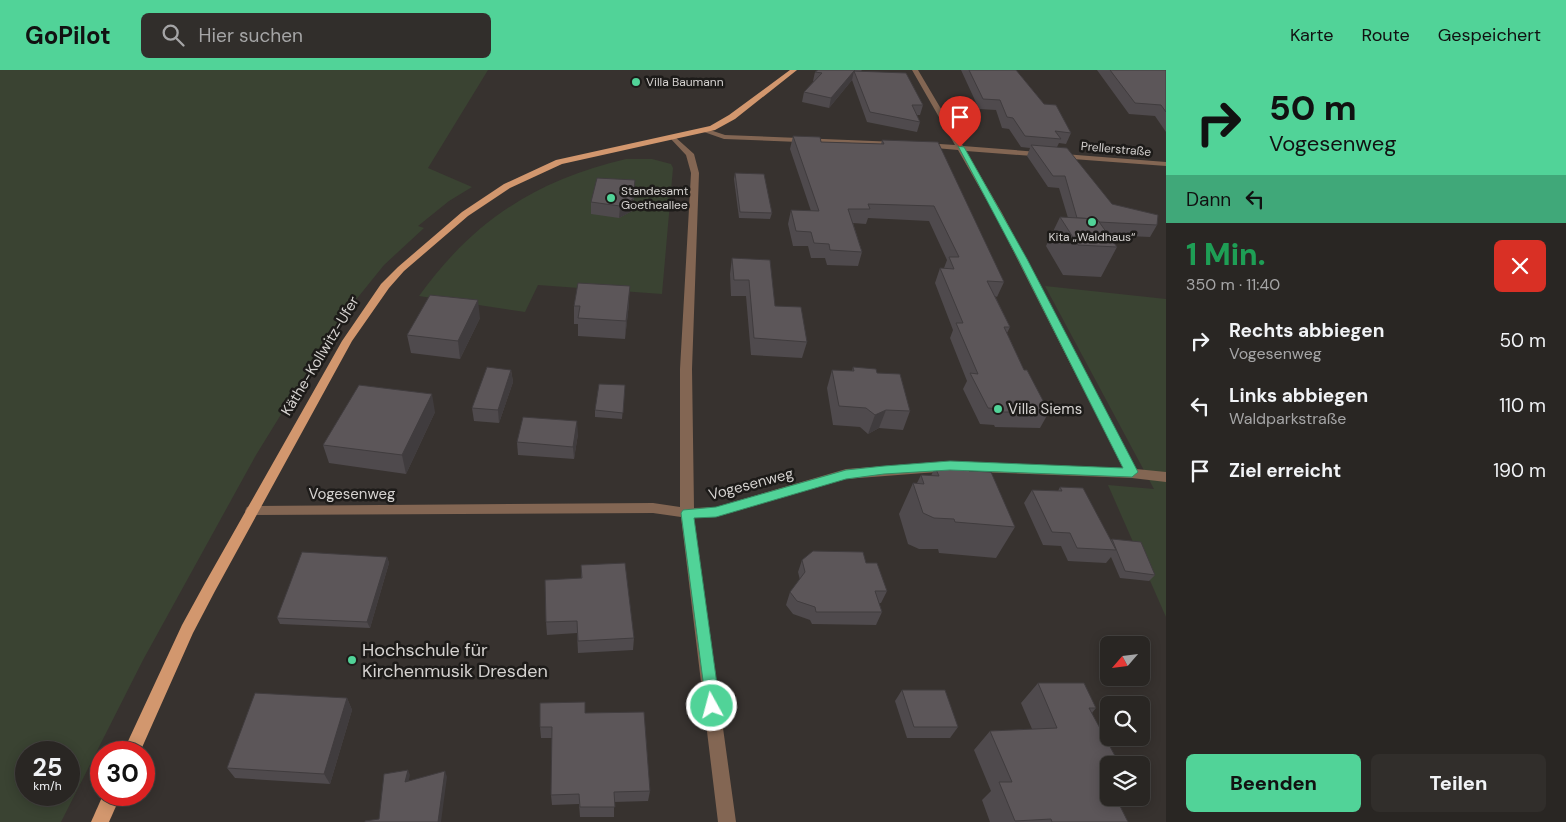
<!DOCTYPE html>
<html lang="de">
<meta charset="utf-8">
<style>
:root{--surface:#292623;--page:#312e2b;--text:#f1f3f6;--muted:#a5a5a6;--line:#454341;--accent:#51d398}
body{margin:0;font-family:"DM Sans",sans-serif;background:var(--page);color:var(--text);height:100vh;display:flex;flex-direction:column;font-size:19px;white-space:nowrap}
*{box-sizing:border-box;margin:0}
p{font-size:16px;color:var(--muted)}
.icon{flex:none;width:28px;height:28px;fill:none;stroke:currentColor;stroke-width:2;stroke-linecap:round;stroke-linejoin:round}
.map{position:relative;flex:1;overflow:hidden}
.drawer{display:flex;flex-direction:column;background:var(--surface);width:400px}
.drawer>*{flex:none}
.top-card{background:#51d398;color:#111;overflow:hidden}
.needle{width:32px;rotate:242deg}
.controls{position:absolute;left:1100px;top:566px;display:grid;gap:10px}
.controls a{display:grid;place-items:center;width:50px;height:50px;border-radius:8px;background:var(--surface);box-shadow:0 2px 12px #0003,0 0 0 1px var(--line);font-size:25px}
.speed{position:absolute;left:15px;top:671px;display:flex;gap:10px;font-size:25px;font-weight:700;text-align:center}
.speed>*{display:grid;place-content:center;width:65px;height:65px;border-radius:50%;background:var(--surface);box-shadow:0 2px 12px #0003,0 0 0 1px var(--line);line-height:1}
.speed small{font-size:12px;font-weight:400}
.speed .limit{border:8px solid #d22;background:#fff;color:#111}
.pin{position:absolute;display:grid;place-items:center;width:42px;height:42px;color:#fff;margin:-51px -21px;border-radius:50% 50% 50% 0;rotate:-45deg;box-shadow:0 0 5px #0007}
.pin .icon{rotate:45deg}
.me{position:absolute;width:55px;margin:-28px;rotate:353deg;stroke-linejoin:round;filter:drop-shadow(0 0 4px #0008)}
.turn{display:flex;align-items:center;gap:18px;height:105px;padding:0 20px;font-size:22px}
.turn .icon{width:65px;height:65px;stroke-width:2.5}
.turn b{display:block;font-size:35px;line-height:42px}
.then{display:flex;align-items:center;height:48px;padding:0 20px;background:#0003;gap:10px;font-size:19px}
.round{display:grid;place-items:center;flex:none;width:52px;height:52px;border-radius:8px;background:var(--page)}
.head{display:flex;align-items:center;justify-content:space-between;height:85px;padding:0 20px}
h1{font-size:30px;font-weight:800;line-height:38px;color:#1e9e55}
.button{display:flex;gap:10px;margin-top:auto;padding:10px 20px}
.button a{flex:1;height:58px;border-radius:8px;background:var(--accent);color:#111;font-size:20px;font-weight:800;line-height:58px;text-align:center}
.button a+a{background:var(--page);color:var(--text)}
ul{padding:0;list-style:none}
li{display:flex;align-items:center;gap:15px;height:65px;padding:0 20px}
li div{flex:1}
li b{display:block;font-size:19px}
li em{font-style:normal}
header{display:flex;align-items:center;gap:30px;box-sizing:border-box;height:70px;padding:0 25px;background:var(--accent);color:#111}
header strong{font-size:24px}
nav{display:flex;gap:28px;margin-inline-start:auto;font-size:18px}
.search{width:350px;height:45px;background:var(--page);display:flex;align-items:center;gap:12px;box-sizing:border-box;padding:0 18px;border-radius:8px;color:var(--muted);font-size:19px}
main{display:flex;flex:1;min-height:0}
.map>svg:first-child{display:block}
.green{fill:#3a4332;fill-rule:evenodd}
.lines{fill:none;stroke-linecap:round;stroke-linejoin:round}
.minor{fill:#836653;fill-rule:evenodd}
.major{fill:#d2976e;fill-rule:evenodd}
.wall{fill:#4f4a4d}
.shaded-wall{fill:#403c3e}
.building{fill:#5c5659;stroke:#403c3e}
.route{fill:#51d398;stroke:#358963}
.poi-dot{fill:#51d398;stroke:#1d1b19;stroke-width:2}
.labels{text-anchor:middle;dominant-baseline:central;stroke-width:5;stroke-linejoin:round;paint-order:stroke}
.far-poi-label{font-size:12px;fill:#d4d1cf;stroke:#1d1b19;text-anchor:start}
.far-street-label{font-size:12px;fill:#d4d1cf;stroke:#1d1b19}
.street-label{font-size:15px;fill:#d4d1cf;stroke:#1d1b19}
.poi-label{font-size:15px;fill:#d4d1cf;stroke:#1d1b19;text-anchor:start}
.near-poi-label{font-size:18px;fill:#d4d1cf;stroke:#1d1b19;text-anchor:start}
</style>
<header>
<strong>GoPilot</strong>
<div class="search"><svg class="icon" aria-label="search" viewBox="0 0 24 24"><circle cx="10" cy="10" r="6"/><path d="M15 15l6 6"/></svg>Hier suchen</div>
<nav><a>Karte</a><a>Route</a><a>Gespeichert</a></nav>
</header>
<main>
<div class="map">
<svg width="1166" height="752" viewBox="0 0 1166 752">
<rect width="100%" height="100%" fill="#37322f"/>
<g class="green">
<path d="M0 0H488L428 98 472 117 449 131 418 156 424 158 384 195 338 252 256 385 143 590 61 752H0ZM26 682H69V725H26Z"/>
<path d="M626 89H652L671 94 673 98 662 224 538 215 525 242 419 226C473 151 536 110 626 89Z"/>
<path d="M1045 216 1166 229V547L1108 415 1154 419Z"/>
</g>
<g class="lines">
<g class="minor">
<path d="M912 0H918L963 76 1166 92V96L966 81 1002 143 1136 399 1166 402V412L1132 408 950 401 846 409 716 447 694 448 736 752H718L681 447 653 443 247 445 245 441 247 437 252 436 653 433 680 437V299L691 103 686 85 670 68 674 66 694 84 699 103 692 299 694 438 716 437 846 399 950 391 1123 398 994 143 958 80 924 77 920 75 924 73 955 75Z"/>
<path d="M704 58 725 65 897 72 901 74 897 76 724 69 704 62Z"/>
</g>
<g class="major">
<path d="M790 0H797L735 49 715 60 562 94 510 118 468 146 404 201 389 218 352 271 215 521 193 563 140 682H123L182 555 205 513 342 271 381 214 398 197 462 142 504 114 556 90 710 56 729 45Z"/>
<path d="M103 725H121L109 752H91Z"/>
</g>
</g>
<g class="wall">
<path d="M818 0H862L861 1 923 35 920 45H917L920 52 917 62 867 52 852 10 829 38 802 32 804 22 814 11H813L815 2Z"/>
<path d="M961 0H1016L1044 34 1071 63 1066 74 1059 73 1057 77 1112 134 1157 155 1150 167 1108 165 1117 177 1101 207 1063 205 1046 176 1060 147 1068 148 1059 118 1048 117 1027 86 1030 78 1021 77 1009 59 1002 58 996 40 979 39Z"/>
<path d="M1097 0H1166V62L1155 46 1129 44Z"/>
<path d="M793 66 821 72 881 74 882 70 1004 212 997 227 995 226 1010 257 1007 263 1024 300 1049 342 1040 358 995 357 994 355 980 354 963 319 967 311 950 268 953 260 935 213 940 198H944L947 190 929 151 868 148 866 154 853 153 862 182 858 196 827 195 825 188H811L808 176H793L788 154 791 140 811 141 790 79Z"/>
<path d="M735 103 772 143 770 149 739 148 734 109Z"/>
<path d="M635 122 632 141 619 148 591 144V132Z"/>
<path d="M732 188 807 272 802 288 751 285 746 226H731L730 204Z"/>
<path d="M629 233 625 269 578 266V254H574V236Z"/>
<path d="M480 248 460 289 411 283 407 265Z"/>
<path d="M853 297 877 303 910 341 903 360 879 358 868 364 860 357 833 355 827 318 832 300 852 301Z"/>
<path d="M511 300 513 312 499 353 474 351 472 338Z"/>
<path d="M625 315 622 349 595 347V340Z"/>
<path d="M435 342 406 404 329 393 323 375Z"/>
<path d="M578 364 574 389 518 385 517 372Z"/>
<path d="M935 397 969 401 1015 457 996 488 939 483 938 479H919L908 474 899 444 913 413H917L921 405 931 406Z"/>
<path d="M1060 417 1111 470 1112 469 1155 505 1149 511 1120 508 1111 487 1106 493 1068 491 1061 476 1043 475 1024 433 1032 420 1058 421Z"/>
<path d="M387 487 389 493 370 558 280 554 277 548Z"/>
<path d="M802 490 866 493 887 521 881 533H879L882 542 876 555 812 554 810 550 793 544 786 535 790 522 800 510 798 502Z"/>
<path d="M581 495 634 568 633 580 578 583 577 563 547 565 546 552 581 509Z"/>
<path d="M1038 613 1096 638 1092 643 1109 695V728L1128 752H990L982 730 991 721 974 680 990 661 1032 659 1021 633Z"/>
<path d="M902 620 958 657 950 668H907L895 631Z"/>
<path d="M347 628 352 640 330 714 235 708 227 698Z"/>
<path d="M585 643 650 721 648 731 614 732V747H580L579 734 552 735 551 725 552 668H541L540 657Z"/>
</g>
<g class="shaded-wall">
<path d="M854 1 852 10 829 38 831 28Z"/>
<path d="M635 110 632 141 619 148 620 136Z"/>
<path d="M630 216 629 233 625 269 626 251Z"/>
<path d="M478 230 480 248 460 289 458 271Z"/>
<path d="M511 300 513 312 499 353 498 340Z"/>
<path d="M432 324 435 342 406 404 402 385Z"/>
<path d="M886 340 879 358 868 364 875 345Z"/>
<path d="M577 351 578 364 574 389 573 377Z"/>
<path d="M387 487 389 493 370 558 367 552Z"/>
<path d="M347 628 352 640 330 714 324 704Z"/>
<path d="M408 700 410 705 407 718 405 712Z"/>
<path d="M445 701 447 707 441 752H438Z"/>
</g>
<g class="building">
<path d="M818 0H855L854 1 906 3 923 35H912L920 52 870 42 854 1 831 28 804 22 822 3 815 2Z"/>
<path d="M969 0H1016L1044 34 1056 35 1071 63 1055 61 1061 69 1025 66 1013 48 1007 47 1000 30 983 29Z"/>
<path d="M1110 0H1166V42L1161 35 1135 33Z"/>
<path d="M793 66 820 67 821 72 884 74 882 70 938 72 1004 212 987 211 1010 257H1004L1024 300H1027L1049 342H1003L1002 339 988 338 970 303 978 304 956 253H963L940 198 954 199 949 187H959L934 136 868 134 870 139H848L862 182 830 180 829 174 814 173 811 162 796 161 791 140 819 141Z"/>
<path d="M1031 75 1067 78 1112 134 1158 145 1157 155 1099 152 1097 149 1077 148 1065 106H1053Z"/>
<path d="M735 103 764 104 772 143 740 142Z"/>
<path d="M597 108 635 110 633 129 620 136 591 132Z"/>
<path d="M1060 147 1097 149 1117 177 1078 175Z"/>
<path d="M732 188 770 190 775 236 801 237 807 272 754 268 749 210H734Z"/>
<path d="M578 213 630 216 626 251 578 248 580 236H574Z"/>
<path d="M430 225 478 230 458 271 407 265Z"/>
<path d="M487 297 511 300 498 340 472 338Z"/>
<path d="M853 297 876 299 877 303 900 304 910 341 886 340 875 345 866 338 839 336 832 300 854 301Z"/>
<path d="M599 314 625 315 623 343 595 340Z"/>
<path d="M359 315 432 324 402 385 323 375Z"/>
<path d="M523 347 577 351 573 377 517 372Z"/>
<path d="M935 397 967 398 969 401 991 402 1015 457 955 452 954 449 934 448 923 443 913 413 924 414 921 405 939 406Z"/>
<path d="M1060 417 1083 418 1116 480 1077 478 1070 463 1052 462 1032 420 1062 421Z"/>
<path d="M1112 469 1141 472 1155 505 1125 501Z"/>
<path d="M813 481 863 482 866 493H877L887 521H875L882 542H816L815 537 797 531 790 522 805 502 802 490Z"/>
<path d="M302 482 387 487 367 552 277 548Z"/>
<path d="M625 493 634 568 578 571 577 551 546 552 545 510 582 508 581 495Z"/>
<path d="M1038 613H1084L1096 638H1089L1120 695H1109V708H1106L1109 714V728H1116L1128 752H1052L1051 749 1015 751 999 712H1012L990 661 1057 658Z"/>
<path d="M902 620H945L958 657H914Z"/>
<path d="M255 623 347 628 324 704 227 698Z"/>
<path d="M585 632V643L644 642 650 721 614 722 615 737H580L579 724 551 725 552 657H540V633Z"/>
<path d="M408 700 405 712 445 701 438 752H365V751L379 749 384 704Z"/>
</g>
<path class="route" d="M958 76 964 77 1027 189 1138 402 1132 407 950 400 884 404 846 409 716 447 694 448 720 636 717 641 712 643 707 641 681 443 683 440 716 437 846 400 884 396 950 391 1123 398 1018 189Z"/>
<g class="poi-dot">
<circle cx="636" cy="12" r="5"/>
<circle cx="611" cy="128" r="5"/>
<circle cx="1092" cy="152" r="5"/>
<circle cx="998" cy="339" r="5"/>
<circle cx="352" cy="590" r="5"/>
</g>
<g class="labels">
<g class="far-poi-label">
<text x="646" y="12">Villa Baumann</text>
<text x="621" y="121">Standesamt<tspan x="621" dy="14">Goetheallee</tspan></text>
<text x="1092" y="167" text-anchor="middle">Kita „Waldhaus“</text>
</g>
<g class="far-street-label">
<text transform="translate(1116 79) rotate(5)">Prellerstraße</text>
</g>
<g class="street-label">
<text transform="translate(320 286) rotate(-59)">Käthe-Kollwitz-Ufer</text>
<text transform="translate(751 414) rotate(-15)">Vogesenweg</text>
<text x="352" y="424">Vogesenweg</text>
</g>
<g class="poi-label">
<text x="1008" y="339">Villa Siems</text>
</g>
<g class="near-poi-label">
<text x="362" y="580">Hochschule für<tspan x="362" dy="21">Kirchenmusik Dresden</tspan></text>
</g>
</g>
</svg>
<div class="controls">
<a><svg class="needle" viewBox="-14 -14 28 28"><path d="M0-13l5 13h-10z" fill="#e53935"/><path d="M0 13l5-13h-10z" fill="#a5a5a6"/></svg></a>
<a><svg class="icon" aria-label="search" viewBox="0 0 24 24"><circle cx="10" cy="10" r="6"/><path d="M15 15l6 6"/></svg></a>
<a><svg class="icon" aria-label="layers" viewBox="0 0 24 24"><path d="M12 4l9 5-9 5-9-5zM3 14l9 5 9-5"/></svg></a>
</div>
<div class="speed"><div>25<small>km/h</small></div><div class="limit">30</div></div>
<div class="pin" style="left:960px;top:77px;background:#d93025"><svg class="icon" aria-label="arrive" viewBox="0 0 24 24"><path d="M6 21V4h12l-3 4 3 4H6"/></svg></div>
<svg class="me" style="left:712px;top:636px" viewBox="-20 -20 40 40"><circle r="17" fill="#51d398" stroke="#fff" stroke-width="3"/><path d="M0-11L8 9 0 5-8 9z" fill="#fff"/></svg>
</div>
<section class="drawer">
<div class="top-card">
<div class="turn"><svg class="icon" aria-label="right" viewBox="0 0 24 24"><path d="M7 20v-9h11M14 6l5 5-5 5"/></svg><div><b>50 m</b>Vogesenweg</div></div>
<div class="then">Dann<svg class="icon" aria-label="left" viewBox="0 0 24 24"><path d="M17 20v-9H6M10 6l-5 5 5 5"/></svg></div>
</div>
<div class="head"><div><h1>1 Min.</h1><p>350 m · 11:40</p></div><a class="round" style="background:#d93025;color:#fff"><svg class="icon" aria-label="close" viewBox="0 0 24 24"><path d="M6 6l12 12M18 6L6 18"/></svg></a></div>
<ul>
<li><svg class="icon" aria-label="right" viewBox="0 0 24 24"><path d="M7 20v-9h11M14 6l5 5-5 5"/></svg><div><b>Rechts abbiegen</b><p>Vogesenweg</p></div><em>50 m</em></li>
<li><svg class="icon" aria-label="left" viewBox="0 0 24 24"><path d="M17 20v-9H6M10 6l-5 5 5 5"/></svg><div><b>Links abbiegen</b><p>Waldparkstraße</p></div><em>110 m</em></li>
<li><svg class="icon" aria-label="arrive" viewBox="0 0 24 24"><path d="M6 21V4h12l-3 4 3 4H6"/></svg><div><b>Ziel erreicht</b></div><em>190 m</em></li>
</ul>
<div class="button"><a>Beenden</a><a>Teilen</a></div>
</section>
</main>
